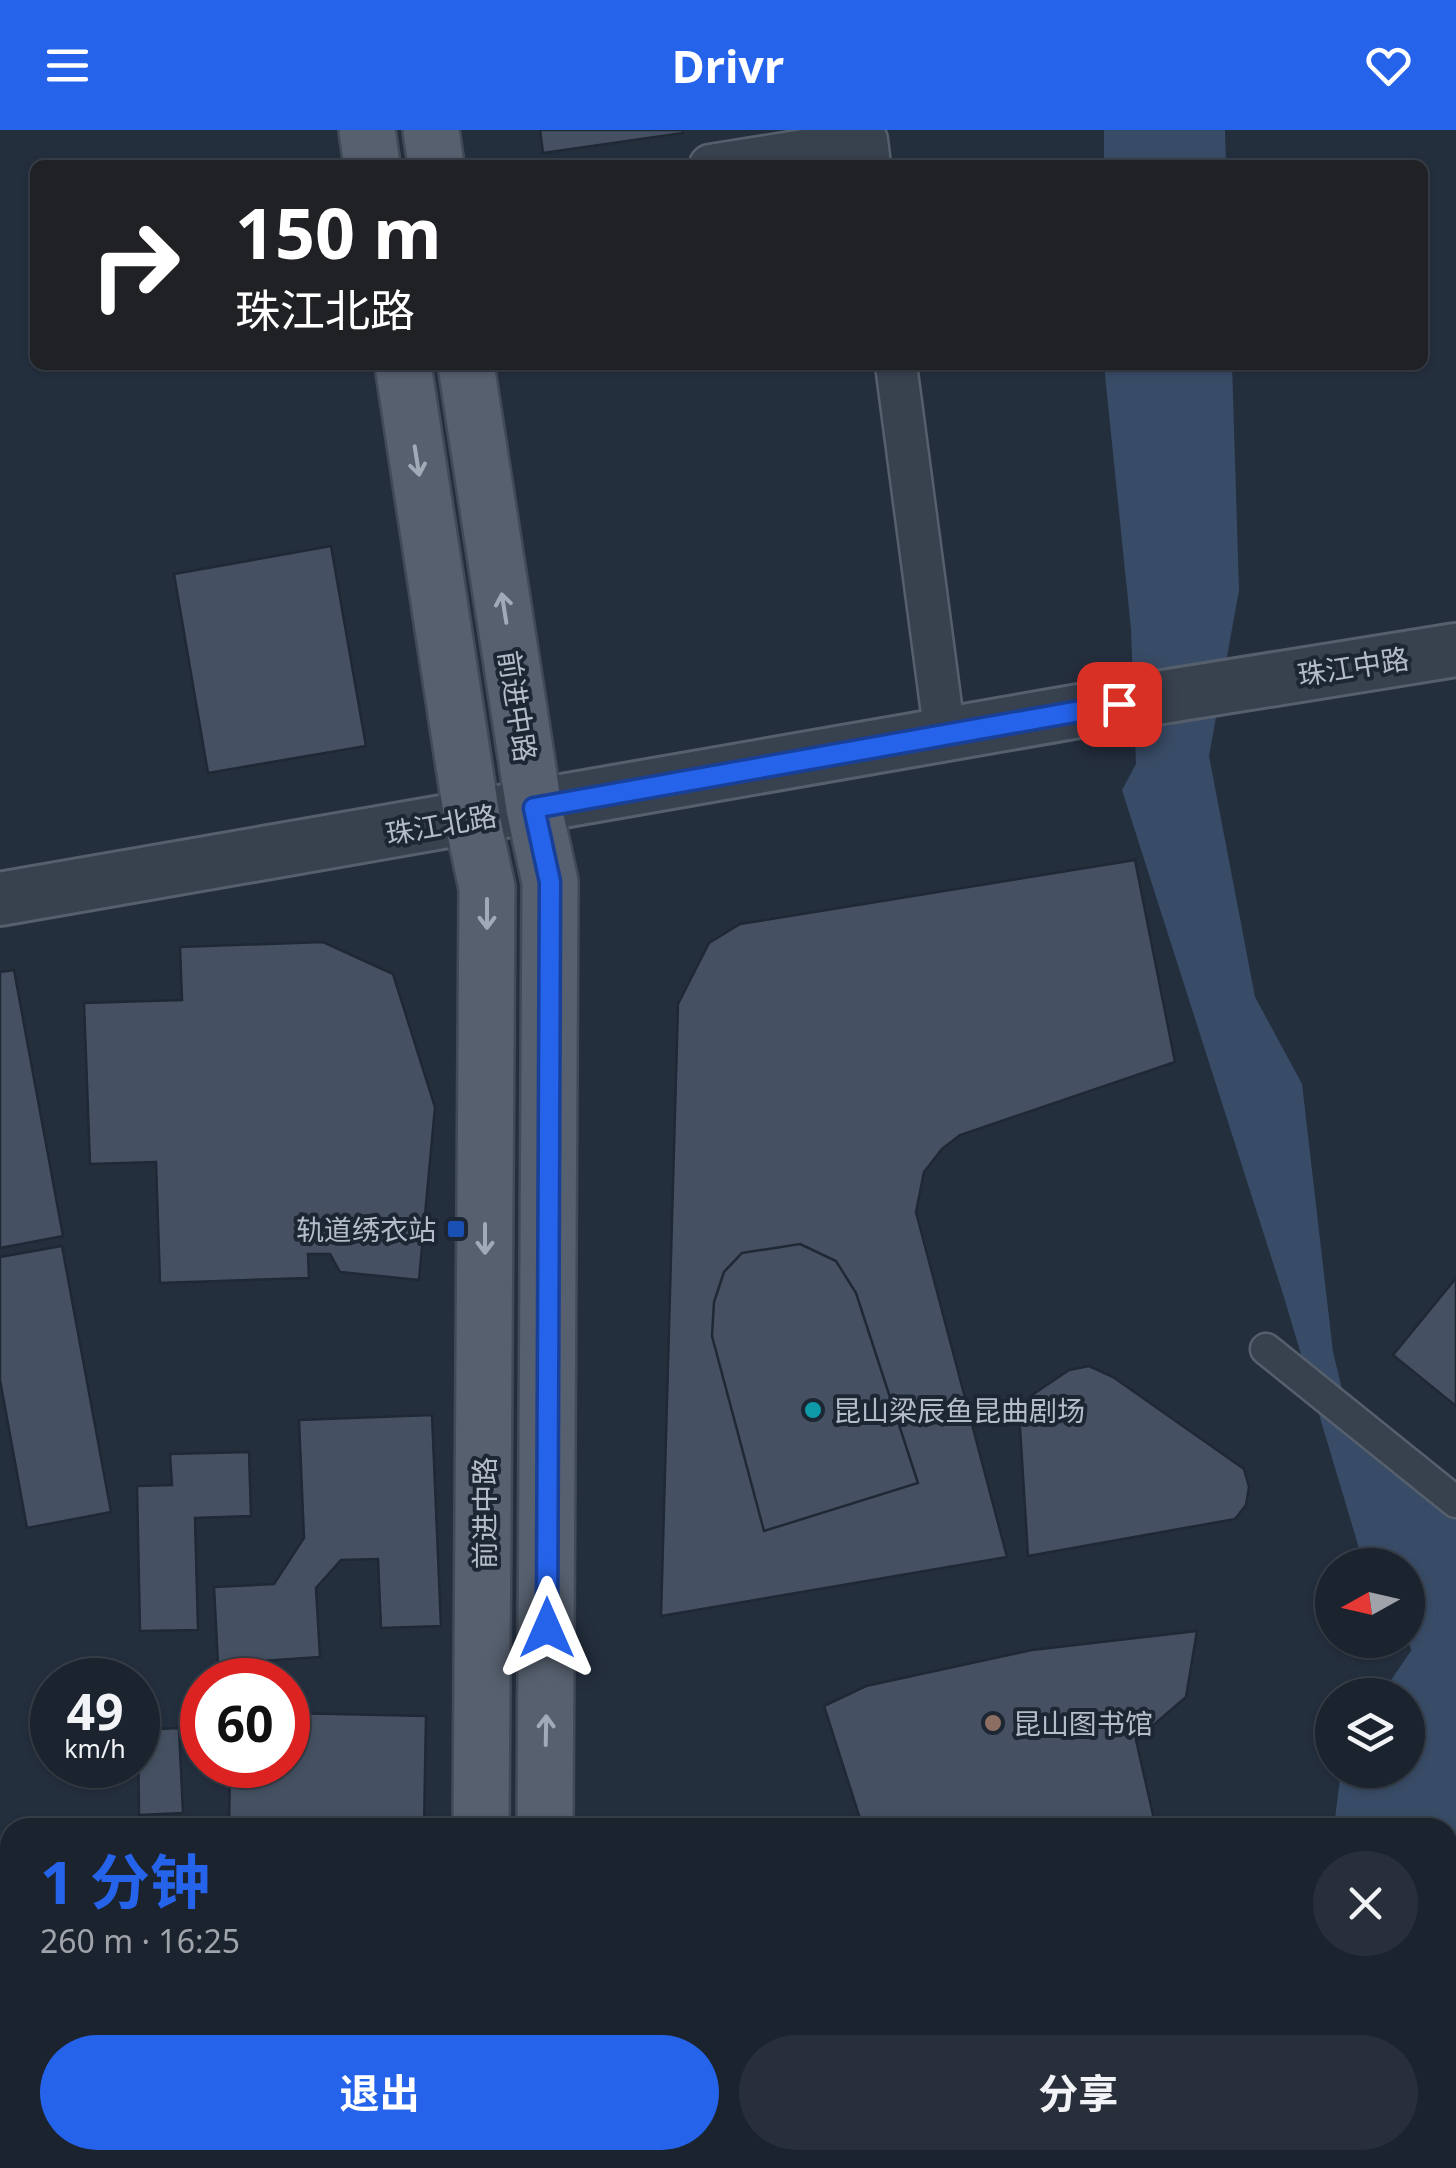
<!DOCTYPE html>
<html lang="zh">
<meta charset="utf-8">
<style>
:root{--surface:#1b232e;--page:#282f3a;--text:#f1f3f6;--muted:#a0a4aa;--line:#39404a;--accent:#2563eb}
body{margin:0;font-family:"Noto Sans","Noto Sans SC",sans-serif;background:var(--page);color:var(--text);height:100vh;display:flex;flex-direction:column;font-size:38px;white-space:nowrap}
*{box-sizing:border-box;margin:0}
p{font-size:32px;color:var(--muted)}
.icon{flex:none;width:55px;height:55px;fill:none;stroke:currentColor;stroke-width:2;stroke-linecap:round;stroke-linejoin:round}
.map{position:relative;flex:1;overflow:hidden}
.side{position:absolute;left:0px;top:1688px;width:1458px;height:352px;display:flex;flex-direction:column;background:var(--surface);border-radius:30px 30px 0 0;box-shadow:0 2px 8px #0004,0 0 0 2px var(--line)}
.side>*{flex:none}
.top-card{position:absolute;left:30px;top:30px;width:1398px;height:210px;border-radius:15px;box-shadow:0 2px 8px #0004,0 0 0 2px var(--line);background:#202124;color:#fff;overflow:hidden}
.needle{width:65px;rotate:262deg}
.fabs{position:absolute;left:1315px;top:1418px;display:grid;gap:20px}
.fabs a{display:grid;place-items:center;width:110px;height:110px;border-radius:50%;background:var(--surface);box-shadow:0 2px 8px #0004,0 0 0 2px var(--line);font-size:50px}
.speed{position:absolute;left:30px;top:1528px;display:flex;gap:20px;font-size:50px;font-weight:700;text-align:center}
.speed>*{display:grid;place-content:center;width:130px;height:130px;border-radius:50%;background:var(--surface);box-shadow:0 2px 8px #0004,0 0 0 2px var(--line);line-height:1}
.speed small{font-size:25px;font-weight:400}
.speed .limit{border:15px solid #d22;background:#fff;color:#111}
.pin{position:absolute;display:grid;place-items:center;width:85px;height:85px;color:#fff;margin:-42px;border-radius:20px;box-shadow:0 5px 15px #0006}
.me{position:absolute;width:110px;margin:-55px;rotate:0deg;stroke-linejoin:round;filter:drop-shadow(0 0 8px #0008)}
.turn{display:flex;align-items:center;gap:35px;height:210px;padding:0 40px;font-size:45px}
.turn .icon{width:130px;height:130px;stroke-width:2.5}
.turn b{display:block;font-size:70px;line-height:85px}
.round{display:grid;place-items:center;flex:none;width:105px;height:105px;border-radius:52px;background:var(--page)}
.head{display:flex;align-items:center;justify-content:space-between;height:170px;padding:0 40px}
h1{font-size:60px;font-weight:700;line-height:75px;color:var(--accent)}
.button{display:flex;gap:20px;margin-top:auto;padding:20px 40px}
.button a{flex:1;height:115px;border-radius:60px;background:var(--accent);color:#fff;font-size:40px;font-weight:700;line-height:115px;text-align:center}
.button a+a{background:var(--page);color:var(--text)}
header{display:flex;justify-content:space-between;align-items:center;height:130px;padding:0 40px;background:var(--accent);color:#fff;font-size:45px;font-weight:700}
.map>svg:first-child{display:block}
.green{fill:#263c3f}
.water{fill:#394c67}
.lines{fill:none;stroke-linecap:round;stroke-linejoin:round}
.canal{stroke:#394c67;stroke-width:38}
.building{fill:#455162;stroke:#1f2835;stroke-width:2.5}
.pedestrian-casing{stroke:#565f6c;stroke-width:35}
.minor-casing{stroke:#565f6c;stroke-width:45}
.tertiary-casing{stroke:#565f6c;stroke-width:58}
.primary-casing{stroke:#414a57;stroke-width:60}
.pedestrian{stroke:#38414e;stroke-width:30}
.minor{stroke:#38414e;stroke-width:40}
.tertiary{stroke:#38414e;stroke-width:52}
.primary{stroke:#56606e;stroke-width:55}
.oneway{stroke:#a1aab7}
.route-casing{stroke:#184099;stroke-width:25}
.route{stroke:#2563eb;stroke-width:18}
.transit-dot{fill:#1a4fb4;stroke:#1d2633;stroke-width:4}
.culture-dot{fill:#0f9aa8;stroke:#1d2633;stroke-width:4}
.education-dot{fill:#8d6e63;stroke:#1d2633;stroke-width:4}
.labels{text-anchor:middle;dominant-baseline:central;stroke-width:8;stroke-linejoin:round;paint-order:stroke}
.street-label{font-size:28px;fill:#b4bcc9;stroke:#1d2633}
.poi-label{font-size:28px;fill:#b4bcc9;stroke:#1d2633;text-anchor:start}
</style>
<header><svg class="icon" aria-label="menu" viewBox="0 0 24 24"><path d="M4 6h16M4 12h16M4 18h16"/></svg>Drivr<svg class="icon" aria-label="heart" viewBox="0 0 24 24"><path d="M12 20l-8-8c-3-5 5-10 8-4 3-6 11-1 8 4z"/></svg></header>
<div class="map">
<svg width="1456" height="2038" viewBox="0 0 1456 2038">
<rect width="100%" height="100%" fill="#242f3e"/>
<path class="green" d="M1456 1921V2038H1422V2030H1448V1926Z"/>
<g class="water">
<path d="M1104 0H1225L1226 35H1104Z"/>
<path d="M1104 235H1232L1239 460 1209 626 1255 867 1302 954 1333 1222 1351 1296 1456 1382V1757L1448 1803V1698L1334 1697 1341 1640H1408V1565H1381L1438 1481 1408 1457V1435H1381L1359 1418 1283 1164 1122 660 1136 634 1131 499Z"/>
<path d="M1272 2030H1383L1381 2038H1271Z"/>
</g>
<g class="lines">
<path class="canal" d="M1408 1457 1442 1548"/>
</g>
<g class="building">
<path d="M540 0H683V3L543 23Z"/>
<path d="M331 416 366 616 208 643 174 444Z"/>
<path d="M1135 730 1175 932 960 1005 942 1019 924 1042 916 1082 1007 1427 661 1486 678 874 709 813 740 794Z"/>
<path d="M323 812 393 844 435 977 419 1150 340 1142 330 1124H308L309 1148 160 1153 156 1032 90 1034 84 873 182 870 180 817Z"/>
<path d="M14 840 63 1106 0 1118V842Z"/>
<path d="M800 1114 836 1131 856 1163 918 1353 764 1401 712 1206 714 1172 724 1142 742 1123Z"/>
<path d="M62 1116 111 1382 27 1398 0 1250V1127Z"/>
<path d="M1456 1148V1276L1393 1225Z"/>
<path d="M1089 1236 1113 1247 1244 1339 1249 1357 1246 1375 1235 1389 1028 1426 1019 1282 1032 1265 1069 1240Z"/>
<path d="M432 1285 441 1496 381 1498 378 1429 341 1430 316 1458 320 1527 218 1534 214 1457 274 1454 304 1408 299 1290Z"/>
<path d="M249 1322 251 1386 195 1388 198 1500 140 1501 137 1356 172 1355 170 1324Z"/>
<path d="M1197 1501 1186 1567 1136 1610 1156 1698H863L824 1576 866 1556 1032 1520Z"/>
<path d="M288 1583 426 1586 424 1698H229L230 1635H288Z"/>
<path d="M179 1598 183 1683 139 1685 138 1600Z"/>
<path d="M304 2030H372L371 2038H303Z"/>
</g>
<g class="lines">
<defs>
<path id="pedestrian" d="M1266 1219 1456 1372"/>
<g id="minor">
<path d="M710 35 867 10 870 35"/>
<path d="M896 235 945 606"/>
</g>
<g id="tertiary">
<path d="M0 769 1119 574 1456 520"/>
<path d="M1448 1880 1456 1875"/>
<path d="M1076 2038 1108 2030"/>
</g>
<g id="primary">
<path d="M367 0 372 35"/>
<path d="M431 0 436 35"/>
<path d="M403 235 472 688 487 758 481 1698"/>
<path d="M466 235 534 678 550 752 545 1698"/>
<path d="M478 2038V2030"/>
<path d="M542 2038V2030"/>
</g>
</defs>
<use href="#pedestrian" class="pedestrian-casing"/>
<use href="#minor" class="minor-casing"/>
<use href="#tertiary" class="tertiary-casing"/>
<use href="#primary" class="primary-casing"/>
<use href="#pedestrian" class="pedestrian"/>
<use href="#minor" class="minor"/>
<use href="#tertiary" class="tertiary"/>
<use href="#primary" class="primary"/>
</g>
<defs><path id="oneway-shaft" d="M-6 0H5M1.5-3L5.5 0L1.5 3" fill="none" stroke-width="1.6" stroke-linecap="round" stroke-linejoin="round" transform="scale(2.5)"/></defs>
<g class="oneway">
<use href="#oneway-shaft" transform="translate(417 331) rotate(81)"/>
<use href="#oneway-shaft" transform="translate(504 478) rotate(-99)"/>
<use href="#oneway-shaft" transform="translate(487 784) rotate(90)"/>
<use href="#oneway-shaft" transform="translate(485 1109) rotate(90)"/>
<use href="#oneway-shaft" transform="translate(546 1600) rotate(-89)"/>
</g>
<g class="lines">
<defs>
<path id="route" d="M547 1498 550 752 534 678 1119 574"/>
</defs>
<use href="#route" class="route-casing"/>
<use href="#route" class="route"/>
</g>
<rect class="transit-dot" x="446" y="1089" width="20" height="20" rx="5"/>
<circle class="culture-dot" cx="813" cy="1280" r="10"/>
<circle class="education-dot" cx="993" cy="1593" r="10"/>
<g class="labels">
<g class="street-label">
<text transform="translate(1353 536) rotate(-9)">珠江中路</text>
<text transform="translate(518 576) rotate(81)">前进中路</text>
<text transform="translate(441 694) rotate(-10)">珠江北路</text>
<text transform="translate(484 1383) rotate(-90)">前进中路</text>
</g>
<g class="poi-label">
<text x="436" y="1099" text-anchor="end">轨道绣衣站</text>
<text x="833" y="1280">昆山梁辰鱼昆曲剧场</text>
<text x="1013" y="1593">昆山图书馆</text>
</g>
</g>
</svg>
<div class="fabs">
<a><svg class="needle" viewBox="-14 -14 28 28"><path d="M0-13l5 13h-10z" fill="#e53935"/><path d="M0 13l5-13h-10z" fill="#a0a4aa"/></svg></a>
<a><svg class="icon" aria-label="layers" viewBox="0 0 24 24"><path d="M12 4l9 5-9 5-9-5zM3 14l9 5 9-5"/></svg></a>
</div>
<div class="speed"><div>49<small>km/h</small></div><div class="limit">60</div></div>
<div class="pin" style="left:1119px;top:574px;background:#d93025"><svg class="icon" aria-label="arrive" viewBox="0 0 24 24"><path d="M6 21V4h12l-3 4 3 4H6"/></svg></div>
<svg class="me" style="left:547px;top:1498px" viewBox="-20 -20 40 40"><path d="M0-17L14 15 0 8-14 15z" fill="#2563eb" stroke="#fff" stroke-width="4"/></svg>
<div class="top-card">
<div class="turn"><svg class="icon" aria-label="right" viewBox="0 0 24 24"><path d="M7 20v-9h11M14 6l5 5-5 5"/></svg><div><b>150 m</b>珠江北路</div></div>
</div>
<section class="side">
<div class="head"><div><h1>1 分钟</h1><p>260 m · 16:25</p></div><a class="round"><svg class="icon" aria-label="close" viewBox="0 0 24 24"><path d="M6 6l12 12M18 6L6 18"/></svg></a></div>
<div class="button"><a>退出</a><a>分享</a></div>
</section>
</div>
